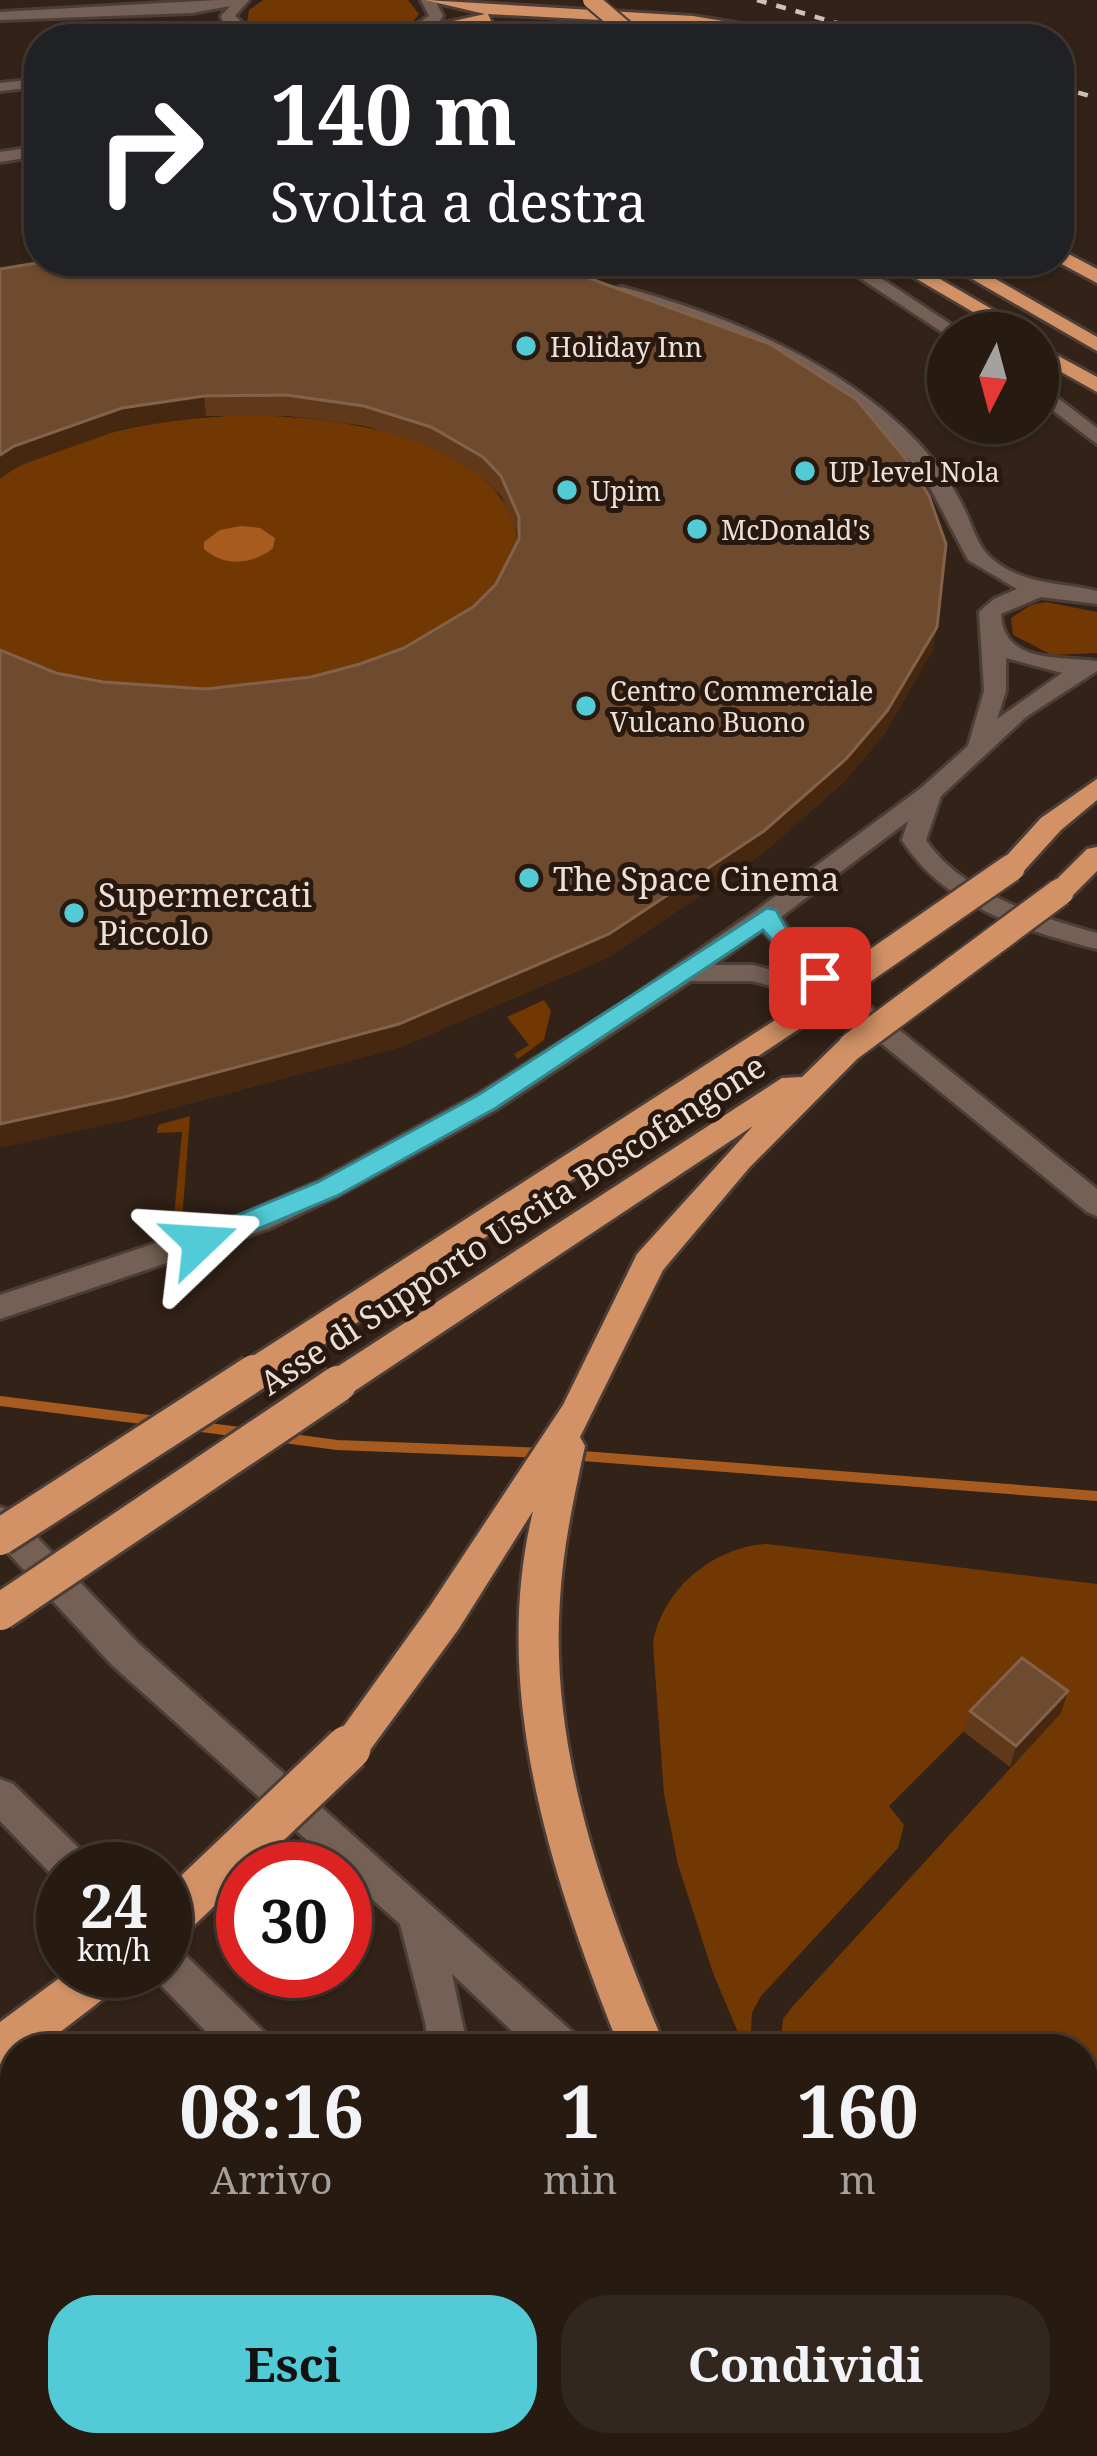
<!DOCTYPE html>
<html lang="it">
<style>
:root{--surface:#261a11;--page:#32271f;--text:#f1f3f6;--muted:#a4a19f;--line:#423831;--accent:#52cbd7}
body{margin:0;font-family:"Noto Serif",serif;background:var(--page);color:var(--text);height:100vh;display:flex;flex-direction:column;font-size:45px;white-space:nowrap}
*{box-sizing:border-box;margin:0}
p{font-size:39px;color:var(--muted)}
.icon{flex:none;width:66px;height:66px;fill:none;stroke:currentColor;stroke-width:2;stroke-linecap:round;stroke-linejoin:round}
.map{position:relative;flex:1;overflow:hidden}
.sheet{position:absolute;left:0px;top:2034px;width:1098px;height:423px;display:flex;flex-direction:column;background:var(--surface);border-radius:48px 48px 0 0;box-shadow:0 3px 9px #0004,0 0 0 3px var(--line)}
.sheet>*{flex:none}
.banner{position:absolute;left:24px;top:24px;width:1050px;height:252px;border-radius:48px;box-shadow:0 3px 9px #0004,0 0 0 3px var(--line);background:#202124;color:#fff;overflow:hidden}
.needle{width:78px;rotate:186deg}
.tools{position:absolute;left:927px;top:312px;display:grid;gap:24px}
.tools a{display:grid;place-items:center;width:132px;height:132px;border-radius:50%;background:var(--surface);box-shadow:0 3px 9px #0004,0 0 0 3px var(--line);font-size:60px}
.speed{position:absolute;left:36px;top:1842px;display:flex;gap:24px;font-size:60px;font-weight:700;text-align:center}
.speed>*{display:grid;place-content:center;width:156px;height:156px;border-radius:50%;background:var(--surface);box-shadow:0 3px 9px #0004,0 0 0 3px var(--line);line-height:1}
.speed small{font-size:30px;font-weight:400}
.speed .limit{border:18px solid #d22;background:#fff;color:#111}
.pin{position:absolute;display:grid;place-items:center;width:102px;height:102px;color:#fff;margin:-51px;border-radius:24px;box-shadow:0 6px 18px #0006}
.me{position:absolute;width:132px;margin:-66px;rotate:70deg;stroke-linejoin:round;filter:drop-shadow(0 0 9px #0008)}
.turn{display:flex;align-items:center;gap:42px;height:252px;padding:0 48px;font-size:54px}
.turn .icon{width:156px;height:156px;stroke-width:2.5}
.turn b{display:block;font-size:84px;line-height:102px}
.eta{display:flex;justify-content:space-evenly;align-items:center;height:204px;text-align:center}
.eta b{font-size:72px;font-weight:700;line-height:84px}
.cta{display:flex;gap:24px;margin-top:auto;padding:24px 48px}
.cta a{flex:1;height:138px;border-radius:48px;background:var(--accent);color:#111;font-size:48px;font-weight:700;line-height:138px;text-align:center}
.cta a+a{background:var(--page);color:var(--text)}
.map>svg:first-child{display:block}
.green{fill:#723803}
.water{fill:#a85b1e}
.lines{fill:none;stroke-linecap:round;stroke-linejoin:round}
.stream{stroke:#a85b1e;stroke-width:10}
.minor-casing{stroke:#4c3e36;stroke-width:6}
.tertiary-casing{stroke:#4c3e36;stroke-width:6}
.trunk-casing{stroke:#4c3e36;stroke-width:6}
.minor{fill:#746054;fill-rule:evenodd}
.tertiary{fill:#746054;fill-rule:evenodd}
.trunk{fill:#d29266;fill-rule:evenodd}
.rail{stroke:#cdc2b9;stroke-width:4.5;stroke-dasharray:10 10;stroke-linecap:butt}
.trunk-bridge-far3-casing{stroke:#4c3e36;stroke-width:20;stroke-linecap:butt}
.trunk-bridge-far2-casing{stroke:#4c3e36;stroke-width:32;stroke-linecap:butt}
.trunk-bridge-far1-casing{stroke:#4c3e36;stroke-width:42;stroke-linecap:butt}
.trunk-bridge-casing{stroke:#4c3e36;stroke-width:51;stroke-linecap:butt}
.trunk-bridge-far3{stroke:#d29266;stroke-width:16}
.trunk-bridge-far2{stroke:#d29266;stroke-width:27}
.trunk-bridge-far1{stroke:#d29266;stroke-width:36}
.trunk-bridge{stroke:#d29266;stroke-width:45}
.wall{fill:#5f391a}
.shaded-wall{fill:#462810}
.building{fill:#6e4b2f;stroke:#82624a;stroke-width:3}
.route{fill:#52cbd7;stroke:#35848c;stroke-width:3}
.poi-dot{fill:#52cbd7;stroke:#28180e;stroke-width:4.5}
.labels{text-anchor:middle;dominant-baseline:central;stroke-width:10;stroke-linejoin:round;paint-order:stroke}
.far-poi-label{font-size:27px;fill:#ece1d9;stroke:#28180e;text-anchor:start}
.poi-label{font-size:33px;fill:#ece1d9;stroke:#28180e;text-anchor:start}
.street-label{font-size:33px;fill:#ece1d9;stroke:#28180e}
</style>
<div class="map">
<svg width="1097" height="2456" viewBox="0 0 1097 2456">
<rect width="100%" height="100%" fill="#322217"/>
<g class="green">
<path d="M263 0H408L419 14C397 50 277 48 247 23L249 10Z"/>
<path d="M247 415C339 417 522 436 519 561L474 629 262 707 0 671V477C75 432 161 419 247 415Z"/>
<path d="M1046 602 1097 612V653L1052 655 1013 635 1011 618 1031 605Z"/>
<path d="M544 1000 551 1011 544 1040 518 1059 514 1054 529 1045 507 1017Z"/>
<path d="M190 1116 182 1221 155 1239 148 1236 151 1217 174 1216 182 1132 157 1133 158 1125Z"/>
<path d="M767 1544 1097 1584V2347L1083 2334V2049H780L783 2019 793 2006 1060 1714 1015 1680 889 1806 904 1825 898 1848 761 1996 752 2013 750 2049 740 2037 713 1973 678 1865 664 1794 653 1644C661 1590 714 1546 767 1544Z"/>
</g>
<path class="water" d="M241 526 260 528 275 538 273 548C253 565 224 567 204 549V542L220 530Z"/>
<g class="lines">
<g class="stream">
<path d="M0 1401 157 1421"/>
<path d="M194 1426 247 1433"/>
<path d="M277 1437 337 1445 546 1453"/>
<path d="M570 1455 1097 1496"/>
</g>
<defs>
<g id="minor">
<path d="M218 0H249L235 16 260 39C243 39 226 34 221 16L230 6 192 13 0 20V12Z"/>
<path d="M421 0H435L443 16C431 34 415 39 394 39L429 16Z"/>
<path d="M39 79V87L0 91V83Z"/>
<path d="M39 146V156L0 162V152Z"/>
<path d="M834 261H855L964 333 948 336Z"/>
<path d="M622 287C722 314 823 355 900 425 922 445 943 470 958 497 979 533 972 554 1017 574 1043 585 1070 584 1097 591V604L1041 597 1001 614C1003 664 1061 656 1097 661V671L1026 717 941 796 926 840C961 893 1039 917 1097 933V949C1025 931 943 906 902 840L908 821 781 917 789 931 852 992 1097 1189V1216L1087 1212 832 1003 752 981H691L497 1109 337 1196 268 1229 0 1319V1295L246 1213 317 1182 477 1095 632 997 758 909 921 788 968 746 984 691 979 612 994 599 1017 589 968 560 923 474 855 406 758 348 616 296V288ZM1006 658 1062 673 997 719 1006 691ZM762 930 808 980 753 965H714Z"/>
<path d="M1038 383 1097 428V444L1038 399Z"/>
<path d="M919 2442H974L980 2456H925Z"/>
</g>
<g id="tertiary">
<path d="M0 1507 12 1511 138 1643 576 2035 582 2049H531L452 1974 468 2049H426V2026L400 1924 345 1875V1869H339L112 1665 0 1544Z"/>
<path d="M0 1779 13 1784 87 1856 92 1869H63V1883L59 1882 0 1821Z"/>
<path d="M165 1943 179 1949 267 2035 273 2049H223L151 1975 149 1971H165Z"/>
</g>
<g id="trunk">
<path d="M425 0 693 16 741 24 786 39H761L693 25 488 14 491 21 413 36V30L485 14Z"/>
<path d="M1059 249 1097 269V283L1056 261Z"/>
<path d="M886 261H909L1033 333H1009Z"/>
<path d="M941 261H964L1097 337V351Z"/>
<path d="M1038 345 1097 377V392L1038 359Z"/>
<path d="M1097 779V800L1061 830 1021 874H1001L997 868 1001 862 1041 818Z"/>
<path d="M1097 847V871L1070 898H1050L1046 892 1050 886 1087 849Z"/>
<path d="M797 1006 808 1009 812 1016 808 1023 266 1383 254 1386 242 1383 236 1373 242 1363Z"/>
<path d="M852 1036 867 1046 863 1053 749 1168 663 1270 580 1437 585 1446C574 1497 563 1547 560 1599 549 1755 607 1907 666 2049H620C553 1881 489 1693 533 1511L458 1630 362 1761 348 1766 334 1761 328 1748 430 1606 563 1405 637 1254 753 1126 350 1394 338 1398 326 1394 320 1384 326 1374 782 1078 802 1077 841 1039Z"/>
<path d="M69 1971H126L120 1986 38 2049H15V2066L0 2072V2022Z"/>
<path d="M15 2277V2325L0 2327V2279Z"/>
<path d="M526 2442H586L589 2449 586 2456H531Z"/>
</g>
</defs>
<use href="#minor" class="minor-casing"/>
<use href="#tertiary" class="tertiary-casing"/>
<use href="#trunk" class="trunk-casing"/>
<use href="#minor" class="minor"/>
<use href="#tertiary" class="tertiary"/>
<use href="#trunk" class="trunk"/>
<g class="rail">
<path d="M757 0 893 39"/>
<path d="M1059 87 1097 98"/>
</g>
<defs>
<path id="trunk-bridge-far3" d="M591 0 637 39"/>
<g id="trunk-bridge-far2">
<path d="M797 1016 1011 868"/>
<path d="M852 1046 1060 892"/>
</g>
<g id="trunk-bridge-far1">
<path d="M0 1537 254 1373"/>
<path d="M0 1612 338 1384"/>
</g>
<path id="trunk-bridge" d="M165 1922 348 1748"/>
</defs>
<use href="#trunk-bridge-far3" class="trunk-bridge-far3-casing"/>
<use href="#trunk-bridge-far2" class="trunk-bridge-far2-casing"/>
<use href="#trunk-bridge-far1" class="trunk-bridge-far1-casing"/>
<use href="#trunk-bridge" class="trunk-bridge-casing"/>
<use href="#trunk-bridge-far3" class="trunk-bridge-far3"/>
<use href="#trunk-bridge-far2" class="trunk-bridge-far2"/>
<use href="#trunk-bridge-far1" class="trunk-bridge-far1"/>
<use href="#trunk-bridge" class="trunk-bridge"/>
</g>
<g class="wall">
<path d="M513 261 933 649 885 733 844 782 762 854 609 957 401 1047 128 1120 56 673 103 682 206 689 311 677 360 664 404 648 473 607 496 584 519 537 501 496 483 478 432 447 365 426 288 416H206L125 428 18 466 0 479V269Z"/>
<path d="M970 1711 1061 1713 1010 1767 964 1732Z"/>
</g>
<g class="shaded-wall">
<path d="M204 396 206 416 125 428 18 466 0 479V455L14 446 122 408Z"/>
<path d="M937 627 933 649 885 733 844 782 762 854 609 957 401 1047 128 1120 0 1148V1124Z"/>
<path d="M1068 1691 1061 1713 1010 1767 1016 1746Z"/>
</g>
<g class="building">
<path d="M49 261H513L583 276 770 344 857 400 910 464 929 496 946 544 937 627 887 711 846 759 764 831 609 934 399 1024 124 1097 0 1124V650L56 673 103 682 206 689 311 677 360 664 404 648 473 607 496 584 519 539V517L501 476 483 457 431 427 364 406 286 395 204 396 122 408 14 446 0 455V269Z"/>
<path d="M1022 1658 1068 1691 1016 1746 970 1711Z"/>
</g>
<path class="route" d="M767 908 776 910 788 932 829 973V984H812L763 930 496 1108 337 1196 210 1249H190L186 1242 190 1235 318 1182 478 1095Z"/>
<g class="poi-dot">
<circle cx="526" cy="346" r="12"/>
<circle cx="805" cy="471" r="12"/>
<circle cx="567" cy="490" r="12"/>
<circle cx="697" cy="529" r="12"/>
<circle cx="586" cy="706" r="12"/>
<circle cx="529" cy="878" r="12"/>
<circle cx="74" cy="913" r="12"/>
</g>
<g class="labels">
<g class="far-poi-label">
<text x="550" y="346">Holiday Inn</text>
<text x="829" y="471">UP level Nola</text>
<text x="591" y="490">Upim</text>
<text x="721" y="529">McDonald's</text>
<text x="610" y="690">Centro Commerciale<tspan x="610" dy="31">Vulcano Buono</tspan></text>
</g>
<g class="poi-label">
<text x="553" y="878">The Space Cinema</text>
<text x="98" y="894">Supermercati<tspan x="98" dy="38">Piccolo</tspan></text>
</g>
<g class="street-label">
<text transform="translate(512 1224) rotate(-33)">Asse di Supporto Uscita Boscofangone</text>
</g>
</g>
</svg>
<div class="tools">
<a><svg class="needle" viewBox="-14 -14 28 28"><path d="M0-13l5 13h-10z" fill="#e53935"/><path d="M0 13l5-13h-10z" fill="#a4a19f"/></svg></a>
</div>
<div class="speed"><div>24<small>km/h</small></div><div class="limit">30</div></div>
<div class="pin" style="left:820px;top:978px;background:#d93025"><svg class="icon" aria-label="arrive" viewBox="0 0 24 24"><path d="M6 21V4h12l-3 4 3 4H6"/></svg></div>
<svg class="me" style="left:200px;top:1242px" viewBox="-20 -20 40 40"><path d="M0-17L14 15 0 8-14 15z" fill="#52cbd7" stroke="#fff" stroke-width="4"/></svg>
<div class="banner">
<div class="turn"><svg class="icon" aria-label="right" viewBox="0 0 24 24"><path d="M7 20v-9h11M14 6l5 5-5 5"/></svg><div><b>140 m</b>Svolta a destra</div></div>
</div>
<section class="sheet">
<div class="eta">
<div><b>08:16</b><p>Arrivo</p></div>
<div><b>1</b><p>min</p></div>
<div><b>160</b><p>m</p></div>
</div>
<div class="cta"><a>Esci</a><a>Condividi</a></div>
</section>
</div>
